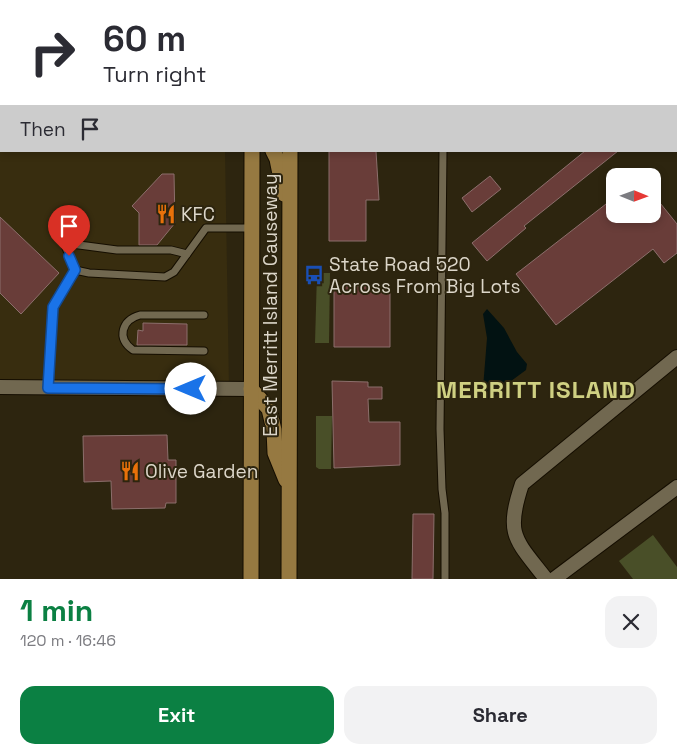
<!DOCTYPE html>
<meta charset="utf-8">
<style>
:root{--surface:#fff;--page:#f2f2f3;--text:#2b2b33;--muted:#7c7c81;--accent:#0b8043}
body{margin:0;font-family:"Space Grotesk",sans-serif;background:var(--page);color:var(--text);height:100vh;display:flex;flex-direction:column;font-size:19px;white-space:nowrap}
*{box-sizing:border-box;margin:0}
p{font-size:16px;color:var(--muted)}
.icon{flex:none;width:28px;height:28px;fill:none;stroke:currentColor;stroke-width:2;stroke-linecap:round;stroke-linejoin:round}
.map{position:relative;height:579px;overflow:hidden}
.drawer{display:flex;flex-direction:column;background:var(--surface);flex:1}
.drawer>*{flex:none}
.top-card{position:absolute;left:0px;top:0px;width:678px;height:152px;box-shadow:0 2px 8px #0003;background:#fff;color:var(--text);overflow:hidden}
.needle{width:32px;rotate:91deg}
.buttons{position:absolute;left:606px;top:168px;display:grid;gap:10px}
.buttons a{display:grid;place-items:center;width:55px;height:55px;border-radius:10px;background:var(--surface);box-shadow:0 2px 8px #0003;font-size:25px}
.pin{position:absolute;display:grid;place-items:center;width:42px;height:42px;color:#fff;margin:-51px -21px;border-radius:50% 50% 50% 0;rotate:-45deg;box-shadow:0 0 5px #0007}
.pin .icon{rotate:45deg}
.me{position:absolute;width:55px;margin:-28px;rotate:270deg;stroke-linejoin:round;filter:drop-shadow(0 0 4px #0008)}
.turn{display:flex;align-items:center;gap:18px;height:105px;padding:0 20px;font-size:22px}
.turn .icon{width:65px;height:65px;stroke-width:2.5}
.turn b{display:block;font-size:35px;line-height:42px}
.then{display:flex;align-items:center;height:48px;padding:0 20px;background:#0003;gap:10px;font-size:19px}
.round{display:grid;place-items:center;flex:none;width:52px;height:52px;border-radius:15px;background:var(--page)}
.overview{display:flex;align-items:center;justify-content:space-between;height:85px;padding:0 20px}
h1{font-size:30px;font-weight:700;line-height:38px;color:var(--accent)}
.cta{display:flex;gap:10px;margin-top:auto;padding:10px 20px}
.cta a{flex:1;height:58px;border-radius:15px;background:var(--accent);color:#fff;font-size:20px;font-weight:700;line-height:58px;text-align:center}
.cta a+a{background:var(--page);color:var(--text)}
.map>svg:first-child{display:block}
.built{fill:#382d0f}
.green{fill:#494f28}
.water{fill:#021212}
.building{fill:#693d39;stroke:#8c6f6c}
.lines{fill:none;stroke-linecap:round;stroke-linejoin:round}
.lane-casing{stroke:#150e00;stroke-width:9}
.street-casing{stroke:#150e00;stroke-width:16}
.primary-casing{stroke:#150e00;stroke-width:17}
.lane{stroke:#716850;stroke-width:7}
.street{stroke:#716850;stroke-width:14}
.primary{stroke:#967941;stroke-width:15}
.route-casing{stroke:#114b97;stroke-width:12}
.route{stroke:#1a73e8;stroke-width:9}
.labels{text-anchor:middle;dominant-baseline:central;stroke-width:4;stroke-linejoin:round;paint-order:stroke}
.poi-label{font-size:19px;fill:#dcd6c9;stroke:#2d250f;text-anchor:start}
.street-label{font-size:19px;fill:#dcd6c9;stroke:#2d250f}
.district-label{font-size:24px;font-weight:bold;letter-spacing:1px;fill:#cfd082;stroke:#2d250f}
</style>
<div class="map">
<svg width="677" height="579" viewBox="0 0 677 579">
<rect width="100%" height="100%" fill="#2d250f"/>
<path class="built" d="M0 0H223L1 1V151H225L229 388 0 386Z"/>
<g class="green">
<path d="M317 273H330L329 343H315Z"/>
<path d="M316 416H332L331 469H319L316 467Z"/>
<path d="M653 535 677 567V579H633L619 561Z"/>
</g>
<path class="water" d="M487 309 504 328 517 352 527 364 526 370 503 387 493 398 485 399 483 388 487 338 483 314Z"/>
<g class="building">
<path d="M329 151H376L379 200H366V241H329Z"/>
<path d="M585 151H618L524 226 526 228 487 261 472 243Z"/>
<path d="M162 174H174L175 223 157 245H139V213L132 206Z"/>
<path d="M490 176 501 189 472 212 462 198Z"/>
<path d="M652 193 677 224V253L664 263 653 249 556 325 516 274 615 197V214H652Z"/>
<path d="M0 217 59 273 21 314 0 293Z"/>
<path d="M334 286 390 287V347H334Z"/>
<path d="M143 323 187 324V345H137L138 330 143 331Z"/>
<path d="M332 381 368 382V387H382V399H368L369 422H400V465L334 468Z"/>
<path d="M167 435 168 460H176V503H166L165 508 112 509 111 481 84 482 83 436Z"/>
<path d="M413 514H434L433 579H412Z"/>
</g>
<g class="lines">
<defs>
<g id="lane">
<path d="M670 0 671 1"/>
<path d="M445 1V0"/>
<path d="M622 1 624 0"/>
<path d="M676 23 677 26"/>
<path d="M443 151 440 429 442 489 445 513V579"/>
<path d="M64 243 117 250H171L187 254"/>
<path d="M64 243 75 270"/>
<path d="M75 270 89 273 165 277 174 272 206 228H252"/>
<path d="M204 351 133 350C116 338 122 320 140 315H204"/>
<path d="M48 388 53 307 75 270"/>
</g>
<g id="street">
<path d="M590 0 591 1"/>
<path d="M676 110 677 111"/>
<path d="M0 387 251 389"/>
<path d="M546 579C515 539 505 535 522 484L677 357"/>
<path d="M554 579 677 487"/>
</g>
<g id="primary">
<path d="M251 0V1"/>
<path d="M289 0V1"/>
<path d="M273 151 277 159 284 194"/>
<path d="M251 389 269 409 274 430 275 453 286 480"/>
<path d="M251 579 252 151"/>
<path d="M289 579 290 151"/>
</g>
</defs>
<use href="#lane" class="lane-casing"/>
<use href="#street" class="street-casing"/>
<use href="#primary" class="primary-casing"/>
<use href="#lane" class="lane"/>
<use href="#street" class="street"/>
<use href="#primary" class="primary"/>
</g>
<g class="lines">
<defs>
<path id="route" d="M69 256 75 270 53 307 48 388 191 389"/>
</defs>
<use href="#route" class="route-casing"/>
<use href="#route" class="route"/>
</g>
<defs>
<symbol id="restaurant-bare" viewBox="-9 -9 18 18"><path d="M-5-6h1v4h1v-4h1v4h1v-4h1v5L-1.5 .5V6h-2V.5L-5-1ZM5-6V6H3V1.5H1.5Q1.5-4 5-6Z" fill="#e8710a" stroke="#2d250f" stroke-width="2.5" paint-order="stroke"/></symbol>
<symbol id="bus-bare" viewBox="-9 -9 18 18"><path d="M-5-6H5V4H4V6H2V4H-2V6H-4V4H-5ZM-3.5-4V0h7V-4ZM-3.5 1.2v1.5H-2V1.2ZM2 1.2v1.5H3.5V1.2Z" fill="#1a4fb4" stroke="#2d250f" stroke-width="2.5" paint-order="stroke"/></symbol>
</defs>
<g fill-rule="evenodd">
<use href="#restaurant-bare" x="152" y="200" width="28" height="28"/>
<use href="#bus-bare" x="300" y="261" width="28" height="28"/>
<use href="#restaurant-bare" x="116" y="457" width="28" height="28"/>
</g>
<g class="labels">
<g class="poi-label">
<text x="181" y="214">KFC</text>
<text x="329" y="264">State Road 520<tspan x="329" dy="22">Across From Big Lots</tspan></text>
<text x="145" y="471">Olive Garden</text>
</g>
<g class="street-label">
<text transform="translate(270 305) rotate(-90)">East Merritt Island Causeway</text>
</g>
<g class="district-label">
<text x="536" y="389">MERRITT ISLAND</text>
</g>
</g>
</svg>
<div class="buttons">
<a><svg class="needle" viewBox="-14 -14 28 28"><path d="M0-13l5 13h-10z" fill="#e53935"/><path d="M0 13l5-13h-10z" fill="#7c7c81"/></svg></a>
</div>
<div class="pin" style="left:69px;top:256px;background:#d93025"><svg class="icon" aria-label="arrive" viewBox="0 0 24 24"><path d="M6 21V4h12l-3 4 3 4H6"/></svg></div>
<svg class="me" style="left:191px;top:389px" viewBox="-20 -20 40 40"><circle r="19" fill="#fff"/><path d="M0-13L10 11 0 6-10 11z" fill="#1a73e8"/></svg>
<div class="top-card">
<div class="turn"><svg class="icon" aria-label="right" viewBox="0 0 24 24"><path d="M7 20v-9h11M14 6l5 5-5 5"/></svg><div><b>60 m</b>Turn right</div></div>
<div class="then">Then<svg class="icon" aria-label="arrive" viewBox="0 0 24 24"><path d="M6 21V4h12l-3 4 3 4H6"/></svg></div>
</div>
</div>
<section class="drawer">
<div class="overview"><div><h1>1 min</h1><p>120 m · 16:46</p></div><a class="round"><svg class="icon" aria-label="close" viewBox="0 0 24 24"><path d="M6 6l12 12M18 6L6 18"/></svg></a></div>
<div class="cta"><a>Exit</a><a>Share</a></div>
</section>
